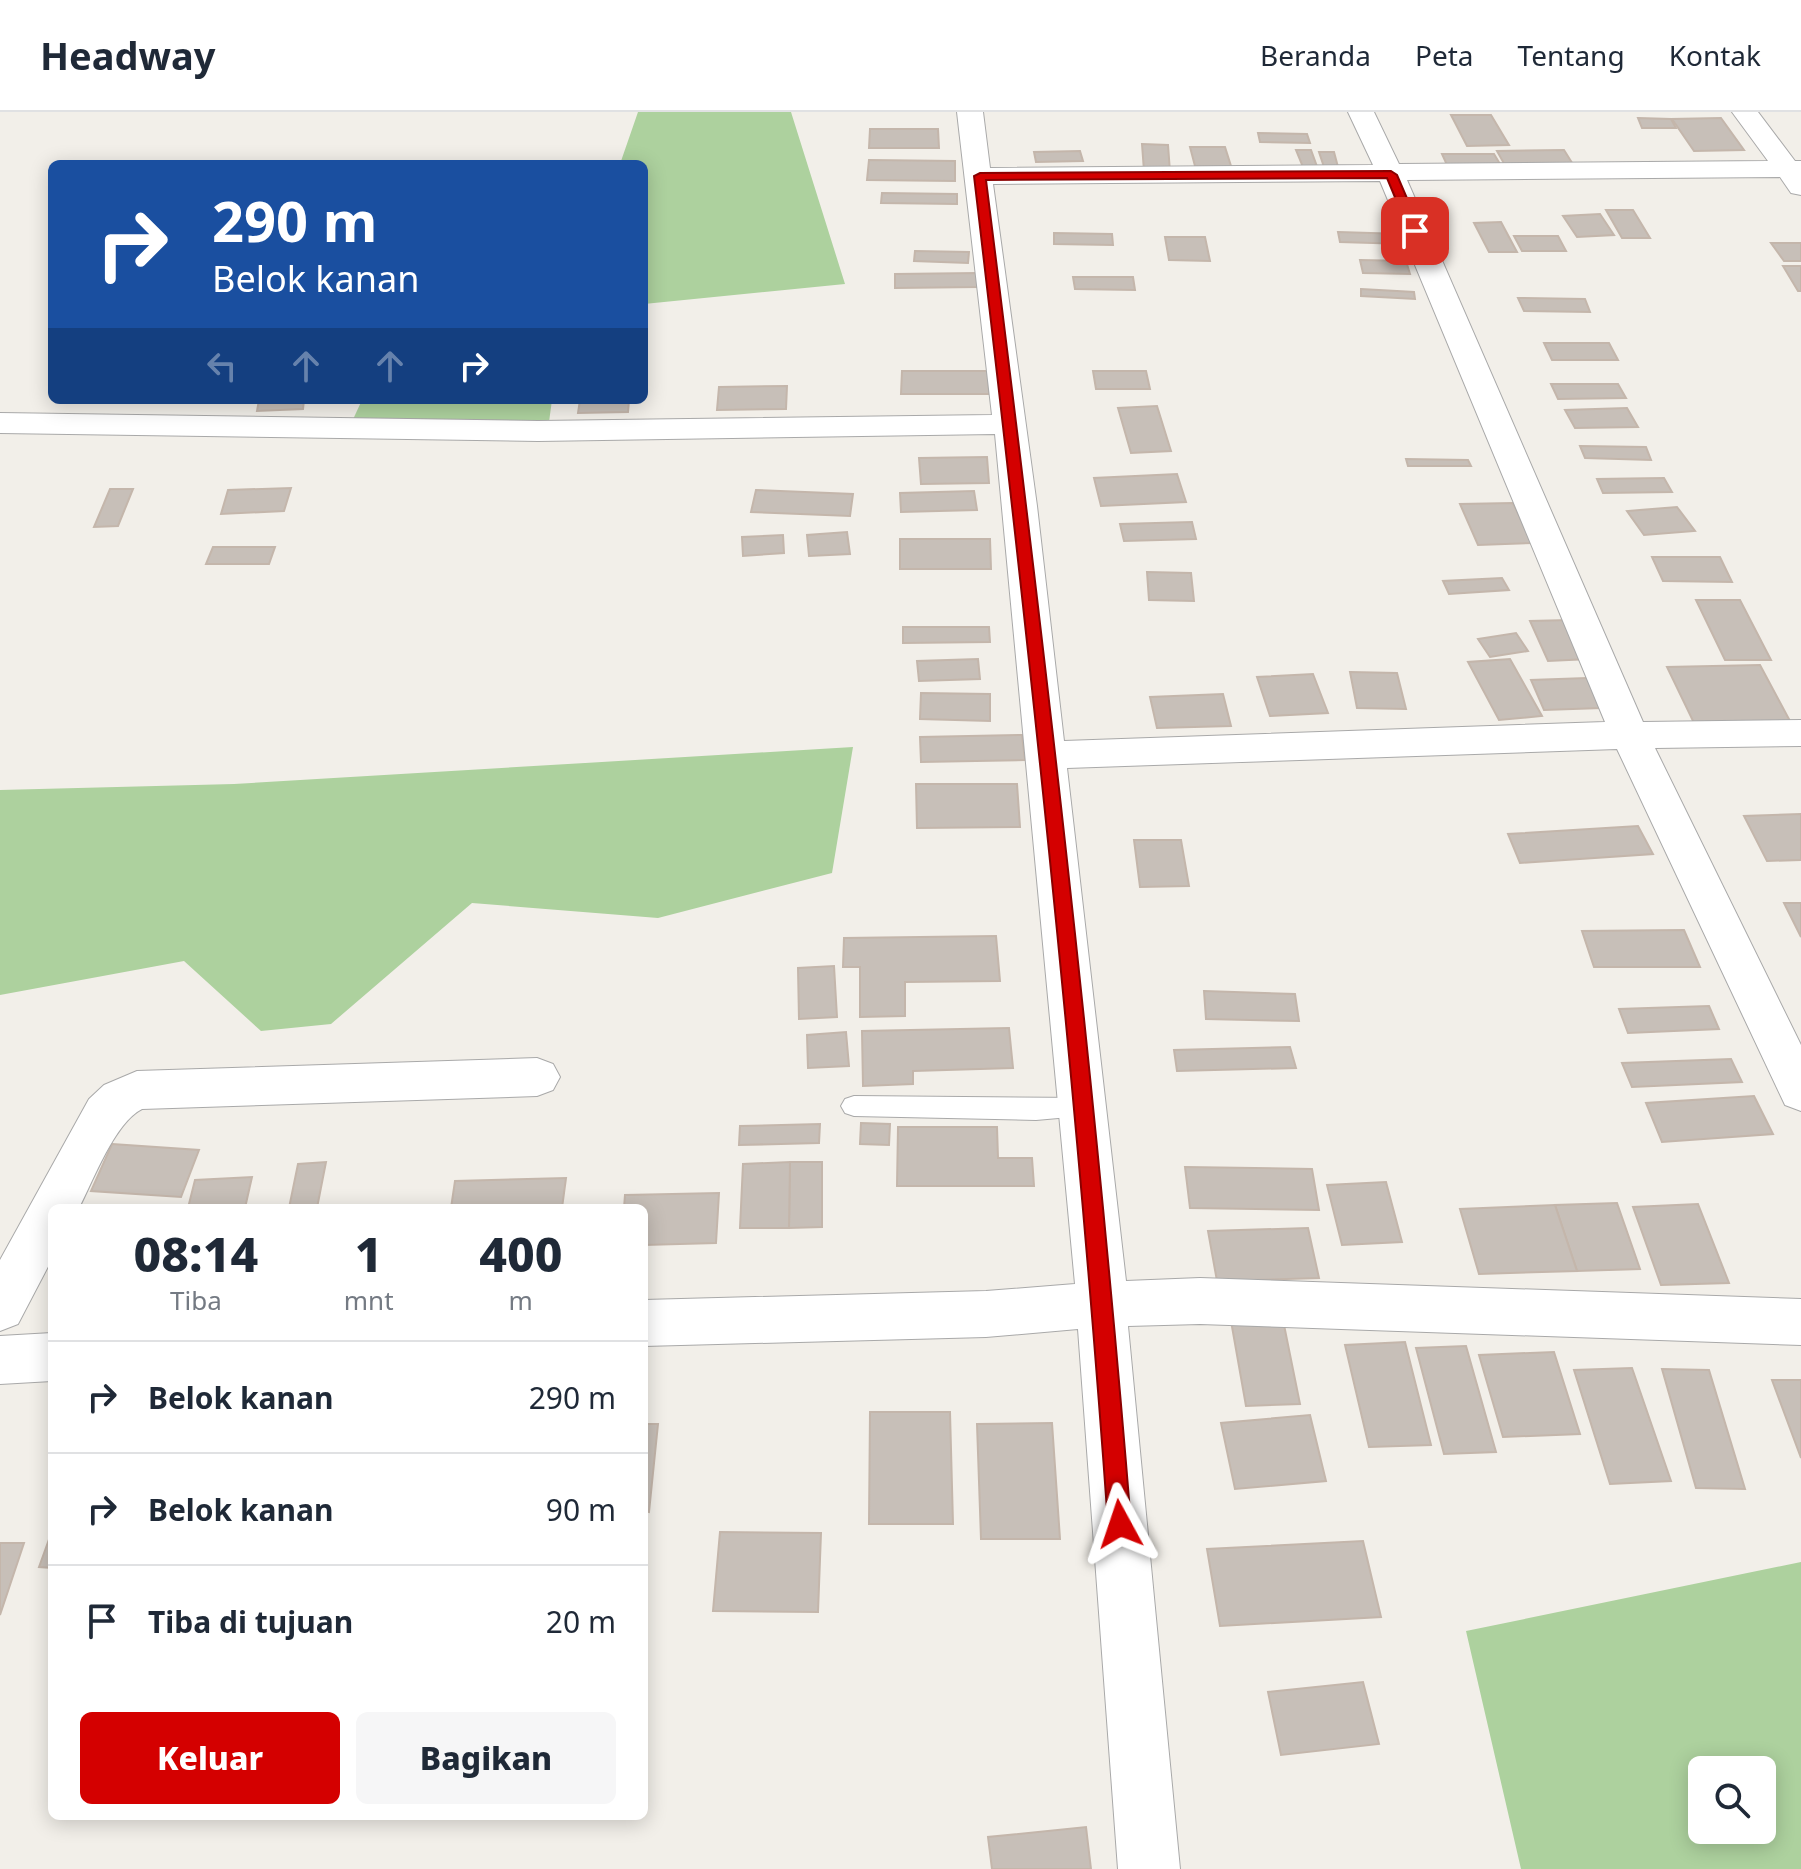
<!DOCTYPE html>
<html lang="id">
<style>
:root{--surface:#fff;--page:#f6f6f7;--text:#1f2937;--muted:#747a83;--line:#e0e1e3;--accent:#d40000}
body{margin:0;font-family:"Noto Sans",sans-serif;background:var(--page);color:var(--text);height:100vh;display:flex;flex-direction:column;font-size:30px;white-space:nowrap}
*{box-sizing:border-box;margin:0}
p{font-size:26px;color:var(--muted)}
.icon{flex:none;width:44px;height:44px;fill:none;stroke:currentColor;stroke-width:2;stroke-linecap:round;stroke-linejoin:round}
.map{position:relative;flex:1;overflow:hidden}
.details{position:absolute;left:48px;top:1092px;width:600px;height:616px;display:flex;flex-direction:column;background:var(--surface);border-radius:12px;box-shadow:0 4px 20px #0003}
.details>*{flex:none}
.banner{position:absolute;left:48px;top:48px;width:600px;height:244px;border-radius:12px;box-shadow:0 4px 20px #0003;background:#1a4fa0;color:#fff;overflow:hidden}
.fabs{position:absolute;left:1688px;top:1644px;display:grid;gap:16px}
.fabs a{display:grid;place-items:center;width:88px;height:88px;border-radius:12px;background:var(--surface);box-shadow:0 4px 20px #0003;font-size:40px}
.pin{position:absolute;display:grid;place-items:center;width:68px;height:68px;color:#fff;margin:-34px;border-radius:16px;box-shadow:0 4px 12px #0006}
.me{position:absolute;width:88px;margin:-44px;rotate:355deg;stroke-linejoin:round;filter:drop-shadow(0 0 6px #0008)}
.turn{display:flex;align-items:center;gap:28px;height:168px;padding:0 32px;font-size:36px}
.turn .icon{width:104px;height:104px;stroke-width:2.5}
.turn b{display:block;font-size:56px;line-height:68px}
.lanes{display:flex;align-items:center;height:76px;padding:0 32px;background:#0003;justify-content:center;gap:40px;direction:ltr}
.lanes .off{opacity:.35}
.eta{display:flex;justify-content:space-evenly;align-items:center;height:136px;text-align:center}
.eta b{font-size:48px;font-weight:800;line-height:56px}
.primary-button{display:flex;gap:16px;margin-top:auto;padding:16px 32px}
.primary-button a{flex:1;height:92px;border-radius:12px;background:var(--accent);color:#fff;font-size:32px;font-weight:800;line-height:92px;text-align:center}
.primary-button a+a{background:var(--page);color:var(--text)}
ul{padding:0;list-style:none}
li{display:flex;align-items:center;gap:24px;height:112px;padding:0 32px;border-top:2px solid var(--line)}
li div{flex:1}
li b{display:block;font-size:30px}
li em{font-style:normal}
header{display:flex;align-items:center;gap:48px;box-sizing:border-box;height:112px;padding:0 40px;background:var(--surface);border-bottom:2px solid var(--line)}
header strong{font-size:38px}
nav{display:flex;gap:44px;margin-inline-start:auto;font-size:28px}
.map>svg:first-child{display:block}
.forest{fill:#add19e;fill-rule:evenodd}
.building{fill:#c7bfb8;stroke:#c4b6ab;stroke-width:2}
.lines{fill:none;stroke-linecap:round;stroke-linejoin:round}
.service-casing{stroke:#a9a9a9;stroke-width:2}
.minor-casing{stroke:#a9a9a9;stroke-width:2}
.service{fill:#fff;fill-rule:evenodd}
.minor{fill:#fff;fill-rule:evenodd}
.route{fill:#d40000;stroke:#8a0000;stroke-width:2}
</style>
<header>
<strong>Headway</strong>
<nav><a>Beranda</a><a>Peta</a><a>Tentang</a><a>Kontak</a></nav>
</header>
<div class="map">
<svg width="1801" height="1757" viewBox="0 0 1801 1757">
<rect width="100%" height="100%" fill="#f2efe9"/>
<g class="forest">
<path d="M638 0H791L845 172 644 192V52H620Z"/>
<path d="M362 288H552L549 310 349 316Z"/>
<path d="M853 635 832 761 658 806 472 791 331 912 261 919 184 849 0 883V678L234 672Z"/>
<path d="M1801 1450V1757H1521L1466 1519ZM1762 1658V1718H1702V1658Z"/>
</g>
<g class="building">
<path d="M1451 3H1491L1509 33 1467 34Z"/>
<path d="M1638 6 1671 7 1676 16H1642Z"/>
<path d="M1721 6 1744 38 1694 39 1672 7Z"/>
<path d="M870 17H938L939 36H869Z"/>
<path d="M1258 21 1307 22 1310 31 1260 30Z"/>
<path d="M1142 32 1168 33 1170 60 1144 59Z"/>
<path d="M1190 35H1225L1231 54H1195Z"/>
<path d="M1296 38H1311L1319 60H1305Z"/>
<path d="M1564 38 1574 54 1506 55 1497 39Z"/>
<path d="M1080 39 1083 49 1036 50 1034 40Z"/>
<path d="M1319 40H1334L1338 55H1324Z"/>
<path d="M1442 42H1494L1500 52 1447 53Z"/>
<path d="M869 48 955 49V69L867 68Z"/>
<path d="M882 81 957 82V92L881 91Z"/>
<path d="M1606 98H1633L1650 126H1622Z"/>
<path d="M1600 102 1614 123 1577 125 1563 104Z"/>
<path d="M1501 110 1517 140H1489L1474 111Z"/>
<path d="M1338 120 1403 122 1405 132 1340 130Z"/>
<path d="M1054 121 1112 122 1113 133 1054 132Z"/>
<path d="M1514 124H1558L1566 139H1522Z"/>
<path d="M1165 125H1205L1210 149 1169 148Z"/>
<path d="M1771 131H1801V149H1784Z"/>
<path d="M915 139 969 140 968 151 914 149Z"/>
<path d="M1360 148 1406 149 1410 162 1363 161Z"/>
<path d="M1783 154H1801V179H1798Z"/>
<path d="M977 161 978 175 895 176V162Z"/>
<path d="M1073 165H1133L1135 178 1075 177Z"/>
<path d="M1361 177 1414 180 1415 187 1361 184Z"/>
<path d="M1518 186 1585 187 1590 200 1524 199Z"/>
<path d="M1544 231H1609L1618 248H1552Z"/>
<path d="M902 259H988L989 282H901Z"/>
<path d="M1093 259H1146L1150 277H1096Z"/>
<path d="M1551 272H1618L1626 286 1558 287Z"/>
<path d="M787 274 786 297 717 298 719 275Z"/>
<path d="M259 288H304L303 297 257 299Z"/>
<path d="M580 288H629L628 300 578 301Z"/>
<path d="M1157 294 1171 339 1131 341 1118 296Z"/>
<path d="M1627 296 1638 315 1575 316 1565 298Z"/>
<path d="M1580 334 1646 335 1651 348 1585 346Z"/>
<path d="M987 345 989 371 921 372 919 346Z"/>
<path d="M1406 347 1468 348 1471 354H1408Z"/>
<path d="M1177 362 1186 390 1101 394 1094 366Z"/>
<path d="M1664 366 1672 380 1603 381 1597 367Z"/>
<path d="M291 376 284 399 221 402 228 378Z"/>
<path d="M110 377H133L118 414 94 415Z"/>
<path d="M756 378 853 382 850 404 751 400Z"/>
<path d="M974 379 977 398 901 400 900 381Z"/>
<path d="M1513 391 1532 431 1478 433 1460 392Z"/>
<path d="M1677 395 1695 419 1644 423 1627 399Z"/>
<path d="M1192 410 1196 427 1124 429 1120 412Z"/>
<path d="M847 420 850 442 809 444 807 423Z"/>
<path d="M783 423 784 441 743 444 742 425Z"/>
<path d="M900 427H990L991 457H900Z"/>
<path d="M213 435H275L269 452H206Z"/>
<path d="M1652 445H1720L1732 470 1663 469Z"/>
<path d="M1147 460 1191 461 1194 489 1149 488Z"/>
<path d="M1502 466 1509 478 1449 482 1443 469Z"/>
<path d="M1696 488H1740L1771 548H1725Z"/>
<path d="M1570 508 1589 547 1548 549 1530 509Z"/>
<path d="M903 515H989L990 530 903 531Z"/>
<path d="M1516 521 1528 539 1490 545 1478 527Z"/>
<path d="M978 547 980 567 919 569 917 549Z"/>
<path d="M1510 547 1542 604 1499 608 1468 550Z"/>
<path d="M1760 553 1790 609 1694 611 1667 555Z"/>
<path d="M1350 560 1397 561 1406 597 1357 596Z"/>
<path d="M1313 562 1328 601 1270 604 1257 565Z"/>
<path d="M1587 566 1601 596 1544 598 1531 568Z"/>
<path d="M921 581 990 582V609L920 607Z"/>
<path d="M1223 582 1231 614 1157 616 1150 585Z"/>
<path d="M1022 623 1025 648 921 650 920 625Z"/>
<path d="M916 672H1017L1020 715 917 716Z"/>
<path d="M1801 702V748L1767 749 1744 704Z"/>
<path d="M1638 714 1653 742 1520 751 1508 722Z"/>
<path d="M1134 728H1181L1189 774 1140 775Z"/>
<path d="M1784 791H1801V825Z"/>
<path d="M1684 818 1700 855H1594L1582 819Z"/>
<path d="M996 824 1000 869 905 870V904L860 905V855H843L844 826Z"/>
<path d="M834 854 837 905 799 907 798 856Z"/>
<path d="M1204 879 1295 882 1299 909 1206 907Z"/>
<path d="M1709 894 1719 917 1628 921 1619 897Z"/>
<path d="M1009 916 1013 956 913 959V972L863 974 862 919Z"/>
<path d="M846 920 849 954 808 956 807 923Z"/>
<path d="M1290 935 1296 956 1177 959 1174 938Z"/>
<path d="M1731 947 1742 970 1632 975 1622 951Z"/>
<path d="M1754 984 1773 1022 1662 1030 1646 991Z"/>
<path d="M861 1011 890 1012 889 1033 860 1032Z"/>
<path d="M820 1012 819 1031 739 1033 740 1014Z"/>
<path d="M898 1015H997L998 1046H1032L1034 1074H897Z"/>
<path d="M112 1032 199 1038 181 1085 91 1079Z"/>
<path d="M326 1050 317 1096H289L298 1052Z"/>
<path d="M790 1050H822V1115L789 1116Z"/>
<path d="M790 1050 789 1116H740L743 1052Z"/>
<path d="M1185 1055 1312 1057 1319 1098 1190 1096Z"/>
<path d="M252 1065 245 1096H188L195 1068Z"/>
<path d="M566 1066 562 1096H451L455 1069Z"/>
<path d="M1386 1070 1402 1130 1342 1133 1327 1073Z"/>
<path d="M719 1081 716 1131 644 1133V1096H624L625 1083Z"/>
<path d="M1617 1091 1640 1157 1577 1159 1555 1093Z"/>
<path d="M1698 1092 1729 1171 1661 1173 1633 1095Z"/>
<path d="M1555 1093 1577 1159 1479 1162 1460 1097Z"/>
<path d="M1308 1116 1319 1166 1217 1169 1208 1119Z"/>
<path d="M1283 1208 1300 1292 1246 1294 1231 1209Z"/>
<path d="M1405 1230 1431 1333 1369 1335 1345 1233Z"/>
<path d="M1466 1234 1496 1340 1444 1342 1416 1236Z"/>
<path d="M1554 1240 1580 1322 1503 1325 1479 1243Z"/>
<path d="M1632 1256 1671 1369 1610 1372 1574 1258Z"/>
<path d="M1662 1257 1709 1258 1745 1377 1696 1376Z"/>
<path d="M1772 1268H1801V1346Z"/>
<path d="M870 1300H950L953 1412H869Z"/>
<path d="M1310 1303 1326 1369 1235 1377 1221 1311Z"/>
<path d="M1052 1311 1060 1427H981L977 1312Z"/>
<path d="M644 1312H658L649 1400 644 1399Z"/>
<path d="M52 1419V1456L39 1455Z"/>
<path d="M720 1420 821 1421 818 1500 713 1499Z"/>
<path d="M1363 1429 1381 1505 1220 1514 1207 1437Z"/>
<path d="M0 1431H24L0 1503Z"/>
<path d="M1363 1570 1379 1632 1281 1643 1268 1580Z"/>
<path d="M1086 1715 1091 1757H992L988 1725Z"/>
</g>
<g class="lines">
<defs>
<path id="service" d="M854 984 1083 986 1092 989 1096 996 1092 1003 1036 1008 854 1004 845 1001 841 994 845 987Z"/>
<g id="minor">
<path d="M957 0H983L990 56 1373 53 1348 0H1374L1399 52 1768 49 1732 0H1758L1795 49H1801V83L1791 81 1780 65 1407 68 1643 610 1801 608V634L1655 636 1801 933V999L1785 993 1617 637 1067 656 1126 1169 1200 1166 1801 1187V1233L1200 1212 1128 1214 1180 1757H1118L1078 1217 986 1225 644 1234V1188L986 1179 1075 1172 995 322 538 329 0 321V301L538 309 992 303ZM1380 69 1605 610 1064 629 1037 394 993 72Z"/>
<path d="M537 946 553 952 560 965 553 978 537 984 142 997C115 1010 93 1069 79 1096H52V1147L18 1212 0 1219V1148L89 987 104 973 137 959Z"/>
<path d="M52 1221V1269L0 1272V1224Z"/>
</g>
</defs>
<use href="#service" class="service-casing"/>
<use href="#minor" class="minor-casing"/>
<use href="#service" class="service"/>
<use href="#minor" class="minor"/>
</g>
<path class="route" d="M1391 59 1397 63 1421 119 1419 121 1409 119 1387 66 986 68C1042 515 1095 963 1131 1412L1128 1420 1120 1423 1112 1420 1108 1412C1076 962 1027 513 974 64L980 61Z"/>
</svg>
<div class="fabs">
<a><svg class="icon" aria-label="search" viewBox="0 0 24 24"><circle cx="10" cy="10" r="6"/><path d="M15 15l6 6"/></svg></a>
</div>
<div class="pin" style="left:1415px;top:119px;background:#d93025"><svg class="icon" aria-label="arrive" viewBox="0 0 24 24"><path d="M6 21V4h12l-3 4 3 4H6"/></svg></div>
<svg class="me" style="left:1120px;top:1412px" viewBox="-20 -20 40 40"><path d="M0-17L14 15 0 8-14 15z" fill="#d40000" stroke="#fff" stroke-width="4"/></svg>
<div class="banner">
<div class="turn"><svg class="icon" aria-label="right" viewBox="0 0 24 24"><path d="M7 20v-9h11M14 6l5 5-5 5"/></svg><div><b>290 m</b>Belok kanan</div></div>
<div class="lanes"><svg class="icon off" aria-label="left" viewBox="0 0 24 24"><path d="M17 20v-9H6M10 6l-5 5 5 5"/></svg><svg class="icon off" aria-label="ahead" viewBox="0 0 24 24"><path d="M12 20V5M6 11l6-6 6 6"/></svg><svg class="icon off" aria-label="ahead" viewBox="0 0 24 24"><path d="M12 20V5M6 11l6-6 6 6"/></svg><svg class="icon" aria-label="right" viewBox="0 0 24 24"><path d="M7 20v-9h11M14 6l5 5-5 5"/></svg></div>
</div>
<section class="details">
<div class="eta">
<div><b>08:14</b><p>Tiba</p></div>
<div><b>1</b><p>mnt</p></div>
<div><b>400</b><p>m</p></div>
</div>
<ul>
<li><svg class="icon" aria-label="right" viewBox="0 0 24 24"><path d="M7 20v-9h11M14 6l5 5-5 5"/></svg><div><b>Belok kanan</b></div><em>290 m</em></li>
<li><svg class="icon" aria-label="right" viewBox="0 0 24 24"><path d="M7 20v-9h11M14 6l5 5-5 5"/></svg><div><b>Belok kanan</b></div><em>90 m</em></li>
<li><svg class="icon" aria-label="arrive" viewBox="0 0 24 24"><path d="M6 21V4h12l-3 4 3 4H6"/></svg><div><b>Tiba di tujuan</b></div><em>20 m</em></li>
</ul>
<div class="primary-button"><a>Keluar</a><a>Bagikan</a></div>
</section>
</div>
